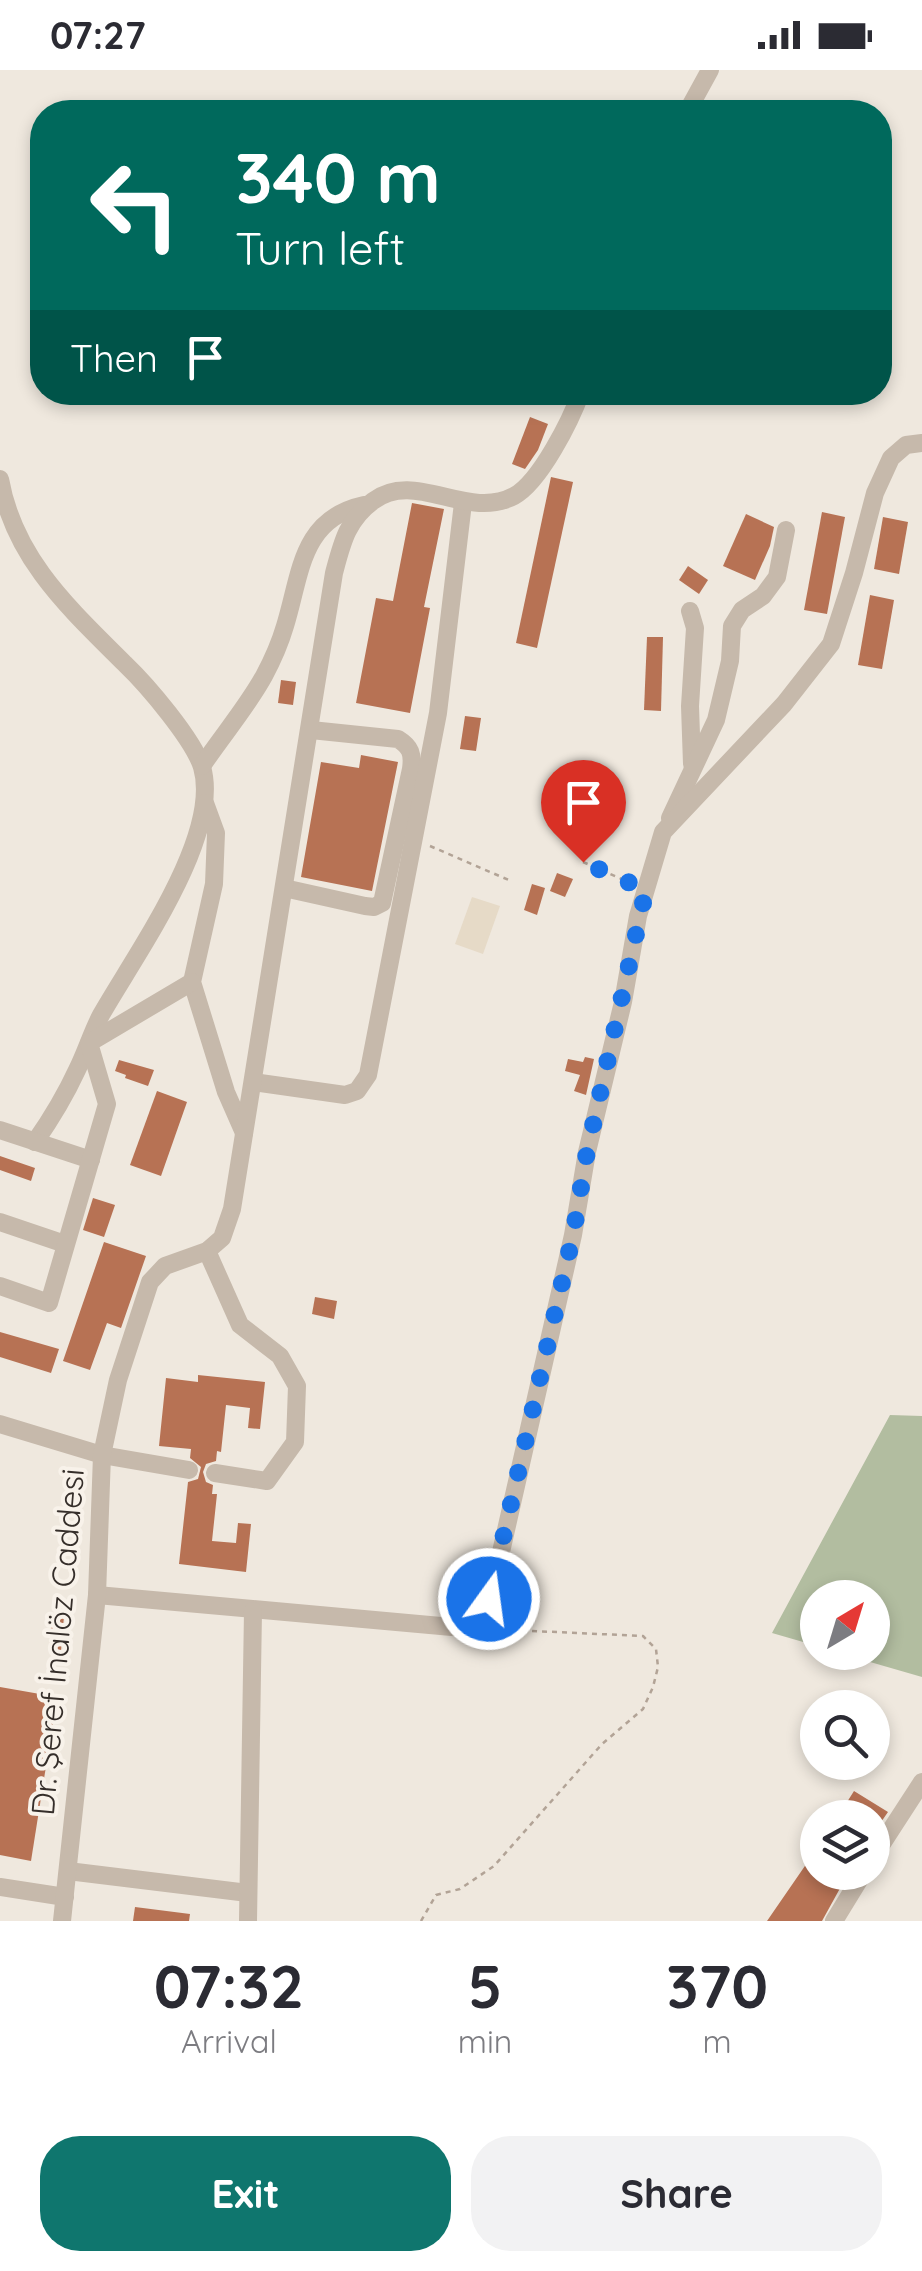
<!DOCTYPE html>
<meta charset="utf-8">
<style>
:root{--surface:#fff;--page:#f2f2f3;--text:#2b2b33;--muted:#7c7c81;--accent:#0f766e}
body{margin:0;font-family:Quicksand,sans-serif;background:var(--page);color:var(--text);height:100vh;display:flex;flex-direction:column;font-size:38px;white-space:nowrap}
*{box-sizing:border-box;margin:0}
p{font-size:32px;color:var(--muted)}
.icon{flex:none;width:55px;height:55px;fill:none;stroke:currentColor;stroke-width:2;stroke-linecap:round;stroke-linejoin:round}
.map{position:relative;height:1851px;overflow:hidden}
.details{display:flex;flex-direction:column;background:var(--surface);flex:1}
.details>*{flex:none}
.guide{position:absolute;left:30px;top:30px;width:862px;height:305px;border-radius:40px;box-shadow:0 5px 15px #0003;background:#00695c;color:#fff;overflow:hidden}
.needle{width:65px;rotate:38deg}
.fabs{position:absolute;left:800px;top:1510px;display:grid;gap:20px}
.fabs a{display:grid;place-items:center;width:90px;height:90px;border-radius:50%;background:var(--surface);box-shadow:0 5px 15px #0003;font-size:50px}
.pin{position:absolute;display:grid;place-items:center;width:85px;height:85px;color:#fff;margin:-102px -42px;border-radius:50% 50% 50% 0;rotate:-45deg;box-shadow:0 0 10px #0007}
.pin .icon{rotate:45deg}
.me{position:absolute;width:110px;margin:-55px;rotate:14deg;stroke-linejoin:round;filter:drop-shadow(0 0 8px #0008)}
.turn{display:flex;align-items:center;gap:35px;height:210px;padding:0 40px;font-size:45px}
.turn .icon{width:130px;height:130px;stroke-width:2.5}
.turn b{display:block;font-size:70px;line-height:85px}
.then{display:flex;align-items:center;height:95px;padding:0 40px;background:#0003;gap:20px;font-size:38px}
.eta{display:flex;justify-content:space-evenly;align-items:center;height:170px;text-align:center}
.eta b{font-size:60px;font-weight:700;line-height:70px}
.action{display:flex;gap:20px;margin-top:auto;padding:20px 40px}
.action a{flex:1;height:115px;border-radius:40px;background:var(--accent);color:#fff;font-size:40px;font-weight:700;line-height:115px;text-align:center}
.action a+a{background:var(--page);color:var(--text)}
.status{display:flex;justify-content:space-between;align-items:center;height:70px;padding:0 50px;background:var(--surface);direction:ltr}
.status svg{height:28px;fill:currentColor}
.map>svg:first-child{display:block}
.green{fill:#b2bda0}
.plaza{fill:#e6dac7}
.building{fill:#b77254}
.lines{fill:none;stroke-linecap:round;stroke-linejoin:round}
.path{stroke:#b2a396;stroke-width:2.5;stroke-dasharray:5 5;stroke-linecap:butt}
.minor{stroke:#c6b9ab;stroke-width:18}
.route{stroke:#1a73e8;stroke-width:18;stroke-dasharray:0 32.4}
.labels{text-anchor:middle;dominant-baseline:central;stroke-width:8;stroke-linejoin:round;paint-order:stroke}
.street-label{font-size:32px;fill:#352e2a;stroke:#f8f2ea}
</style>
<div class="status"><b>07:27</b><svg viewBox="0 0 49 12"><path d="M0 12V9h3v3zM5 12V6h3v6zM10 12V3h3v9zM15 12V0h3v12zM26 1h20v11H26zM47 4h2v5h-2z"/></svg></div>
<div class="map">
<svg width="922" height="1851" viewBox="0 0 922 1851">
<rect width="100%" height="100%" fill="#efe8de"/>
<path class="green" d="M890 1345 922 1346V1607L839 1583 872 1582V1528H818L817 1576 772 1563Z"/>
<path class="plaza" d="M472 827 500 836 483 884 455 874Z"/>
<g class="building">
<path d="M530 347 548 354 538 380 525 399 512 394Z"/>
<path d="M551 407 573 412 537 578 516 573Z"/>
<path d="M412 433 444 439 424 537 430 538 410 643 356 633 376 528 393 531Z"/>
<path d="M822 442 845 447 827 544 804 540Z"/>
<path d="M746 444 774 457 770 476 755 510 723 496Z"/>
<path d="M883 447 908 452 899 504 874 499Z"/>
<path d="M688 496 708 510 699 524 679 510Z"/>
<path d="M870 525 894 530 882 599 858 595Z"/>
<path d="M647 567H663L661 641 644 640Z"/>
<path d="M281 610 296 612 293 635 278 633Z"/>
<path d="M465 646 481 648 476 681 460 679Z"/>
<path d="M361 685 398 692 372 821 301 807 321 692 359 698Z"/>
<path d="M561 700 581 710 572 729 552 718Z"/>
<path d="M557 803 573 809 565 827 550 821Z"/>
<path d="M532 814 545 818 537 845 524 840Z"/>
<path d="M585 987 594 989 586 1025 574 1021 580 1005 565 1001 568 989 583 992Z"/>
<path d="M119 990 154 1000 148 1016 125 1008 126 1005 115 1001Z"/>
<path d="M157 1021 187 1032 161 1106 130 1095Z"/>
<path d="M0 1086 35 1098 31 1111 0 1100Z"/>
<path d="M93 1128 115 1135 104 1167 83 1160Z"/>
<path d="M104 1172 146 1186 121 1258 107 1253 90 1300 63 1291Z"/>
<path d="M315 1227 337 1231 334 1249 312 1244Z"/>
<path d="M0 1262 59 1279 51 1303 0 1287Z"/>
<path d="M198 1305 265 1312 260 1359 248 1358 250 1338 226 1335 221 1382 217 1381 216 1391 206 1394 203 1402 206 1412 213 1415 212 1424H217L212 1471 236 1473 238 1453 251 1454 246 1502 179 1494 188 1412 198 1409 201 1397 190 1388 191 1379 159 1376 166 1308 198 1312Z"/>
<path d="M52 1545 64 1546 61 1581 49 1580Z"/>
<path d="M0 1617 57 1627 31 1791 0 1785Z"/>
<path d="M854 1721 888 1742 872 1765V1748H837Z"/>
<path d="M818 1777V1802H849L822 1851H767Z"/>
<path d="M135 1837 190 1844 189 1851H133Z"/>
</g>
<g class="lines">
<g class="path">
<path d="M430 776 511 811"/>
<path d="M583 792 631 813"/>
<path d="M421 1851 436 1825 460 1819 494 1796 602 1674 643 1639 653 1617 658 1597 656 1579 643 1566 489 1559"/>
</g>
<g class="minor">
<path d="M687 42 710 0"/>
<path d="M0 409C14 489 70 539 125 594 147 615 193 669 202 697 222 766 135 885 101 945 92 962 86 982 77 1000 65 1026 51 1049 35 1072"/>
<path d="M690 541 695 558 690 636 692 694"/>
<path d="M202 696C222 666 247 637 264 606 272 591 280 573 285 556 301 505 300 449 364 435"/>
<path d="M205 733 216 763 214 814 192 912 226 1022 244 1063"/>
<path d="M670 748 716 650 730 591 732 556 742 540 763 526 777 507 786 460"/>
<path d="M284 818 365 836 374 837 382 833 411 699C413 684 411 677 398 669L311 660"/>
<path d="M253 1012 345 1025 357 1021 368 1005 438 643 463 433"/>
<path d="M0 1060 91 1090"/>
<path d="M0 1152 65 1174"/>
<path d="M207 1181 240 1255 280 1286 297 1316 295 1372 267 1411 215 1403"/>
<path d="M0 1216 49 1233 107 1034 89 973 192 912"/>
<path d="M0 1354 102 1385 189 1400"/>
<path d="M97 1525 463 1558C485 1545 489 1527 496 1504L573 1165 587 1082 623 932 638 846 663 762 784 634 831 574 854 503 875 423 891 388 906 375 922 373"/>
<path d="M872 1789 922 1712"/>
<path d="M68 1801 248 1823"/>
<path d="M0 1817 65 1827"/>
<path d="M62 1851 97 1525 102 1385 118 1310 150 1212 165 1196 207 1181 222 1168 232 1139 334 503C342 473 347 450 373 431 415 399 467 451 514 426 540 412 571 350 581 322"/>
<path d="M248 1851 253 1541"/>
<path d="M834 1851 864 1802"/>
</g>
</g>
<g class="lines">
<path class="route" d="M489 1529 573 1165 587 1082 646 820 583 792"/>
</g>
<g class="labels">
<g class="street-label">
<text transform="translate(57 1572) rotate(-85)">Dr. Şeref İnalöz Caddesi</text>
</g>
</g>
</svg>
<div class="fabs">
<a><svg class="needle" viewBox="-14 -14 28 28"><path d="M0-13l5 13h-10z" fill="#e53935"/><path d="M0 13l5-13h-10z" fill="#7c7c81"/></svg></a>
<a><svg class="icon" aria-label="search" viewBox="0 0 24 24"><circle cx="10" cy="10" r="6"/><path d="M15 15l6 6"/></svg></a>
<a><svg class="icon" aria-label="layers" viewBox="0 0 24 24"><path d="M12 4l9 5-9 5-9-5zM3 14l9 5 9-5"/></svg></a>
</div>
<div class="pin" style="left:583px;top:792px;background:#d93025"><svg class="icon" aria-label="arrive" viewBox="0 0 24 24"><path d="M6 21V4h12l-3 4 3 4H6"/></svg></div>
<svg class="me" style="left:489px;top:1529px" viewBox="-20 -20 40 40"><circle r="17" fill="#1a73e8" stroke="#fff" stroke-width="3"/><path d="M0-11L8 9 0 5-8 9z" fill="#fff"/></svg>
<div class="guide">
<div class="turn"><svg class="icon" aria-label="left" viewBox="0 0 24 24"><path d="M17 20v-9H6M10 6l-5 5 5 5"/></svg><div><b>340 m</b>Turn left</div></div>
<div class="then">Then<svg class="icon" aria-label="arrive" viewBox="0 0 24 24"><path d="M6 21V4h12l-3 4 3 4H6"/></svg></div>
</div>
</div>
<section class="details">
<div class="eta">
<div><b>07:32</b><p>Arrival</p></div>
<div><b>5</b><p>min</p></div>
<div><b>370</b><p>m</p></div>
</div>
<div class="action"><a>Exit</a><a>Share</a></div>
</section>
